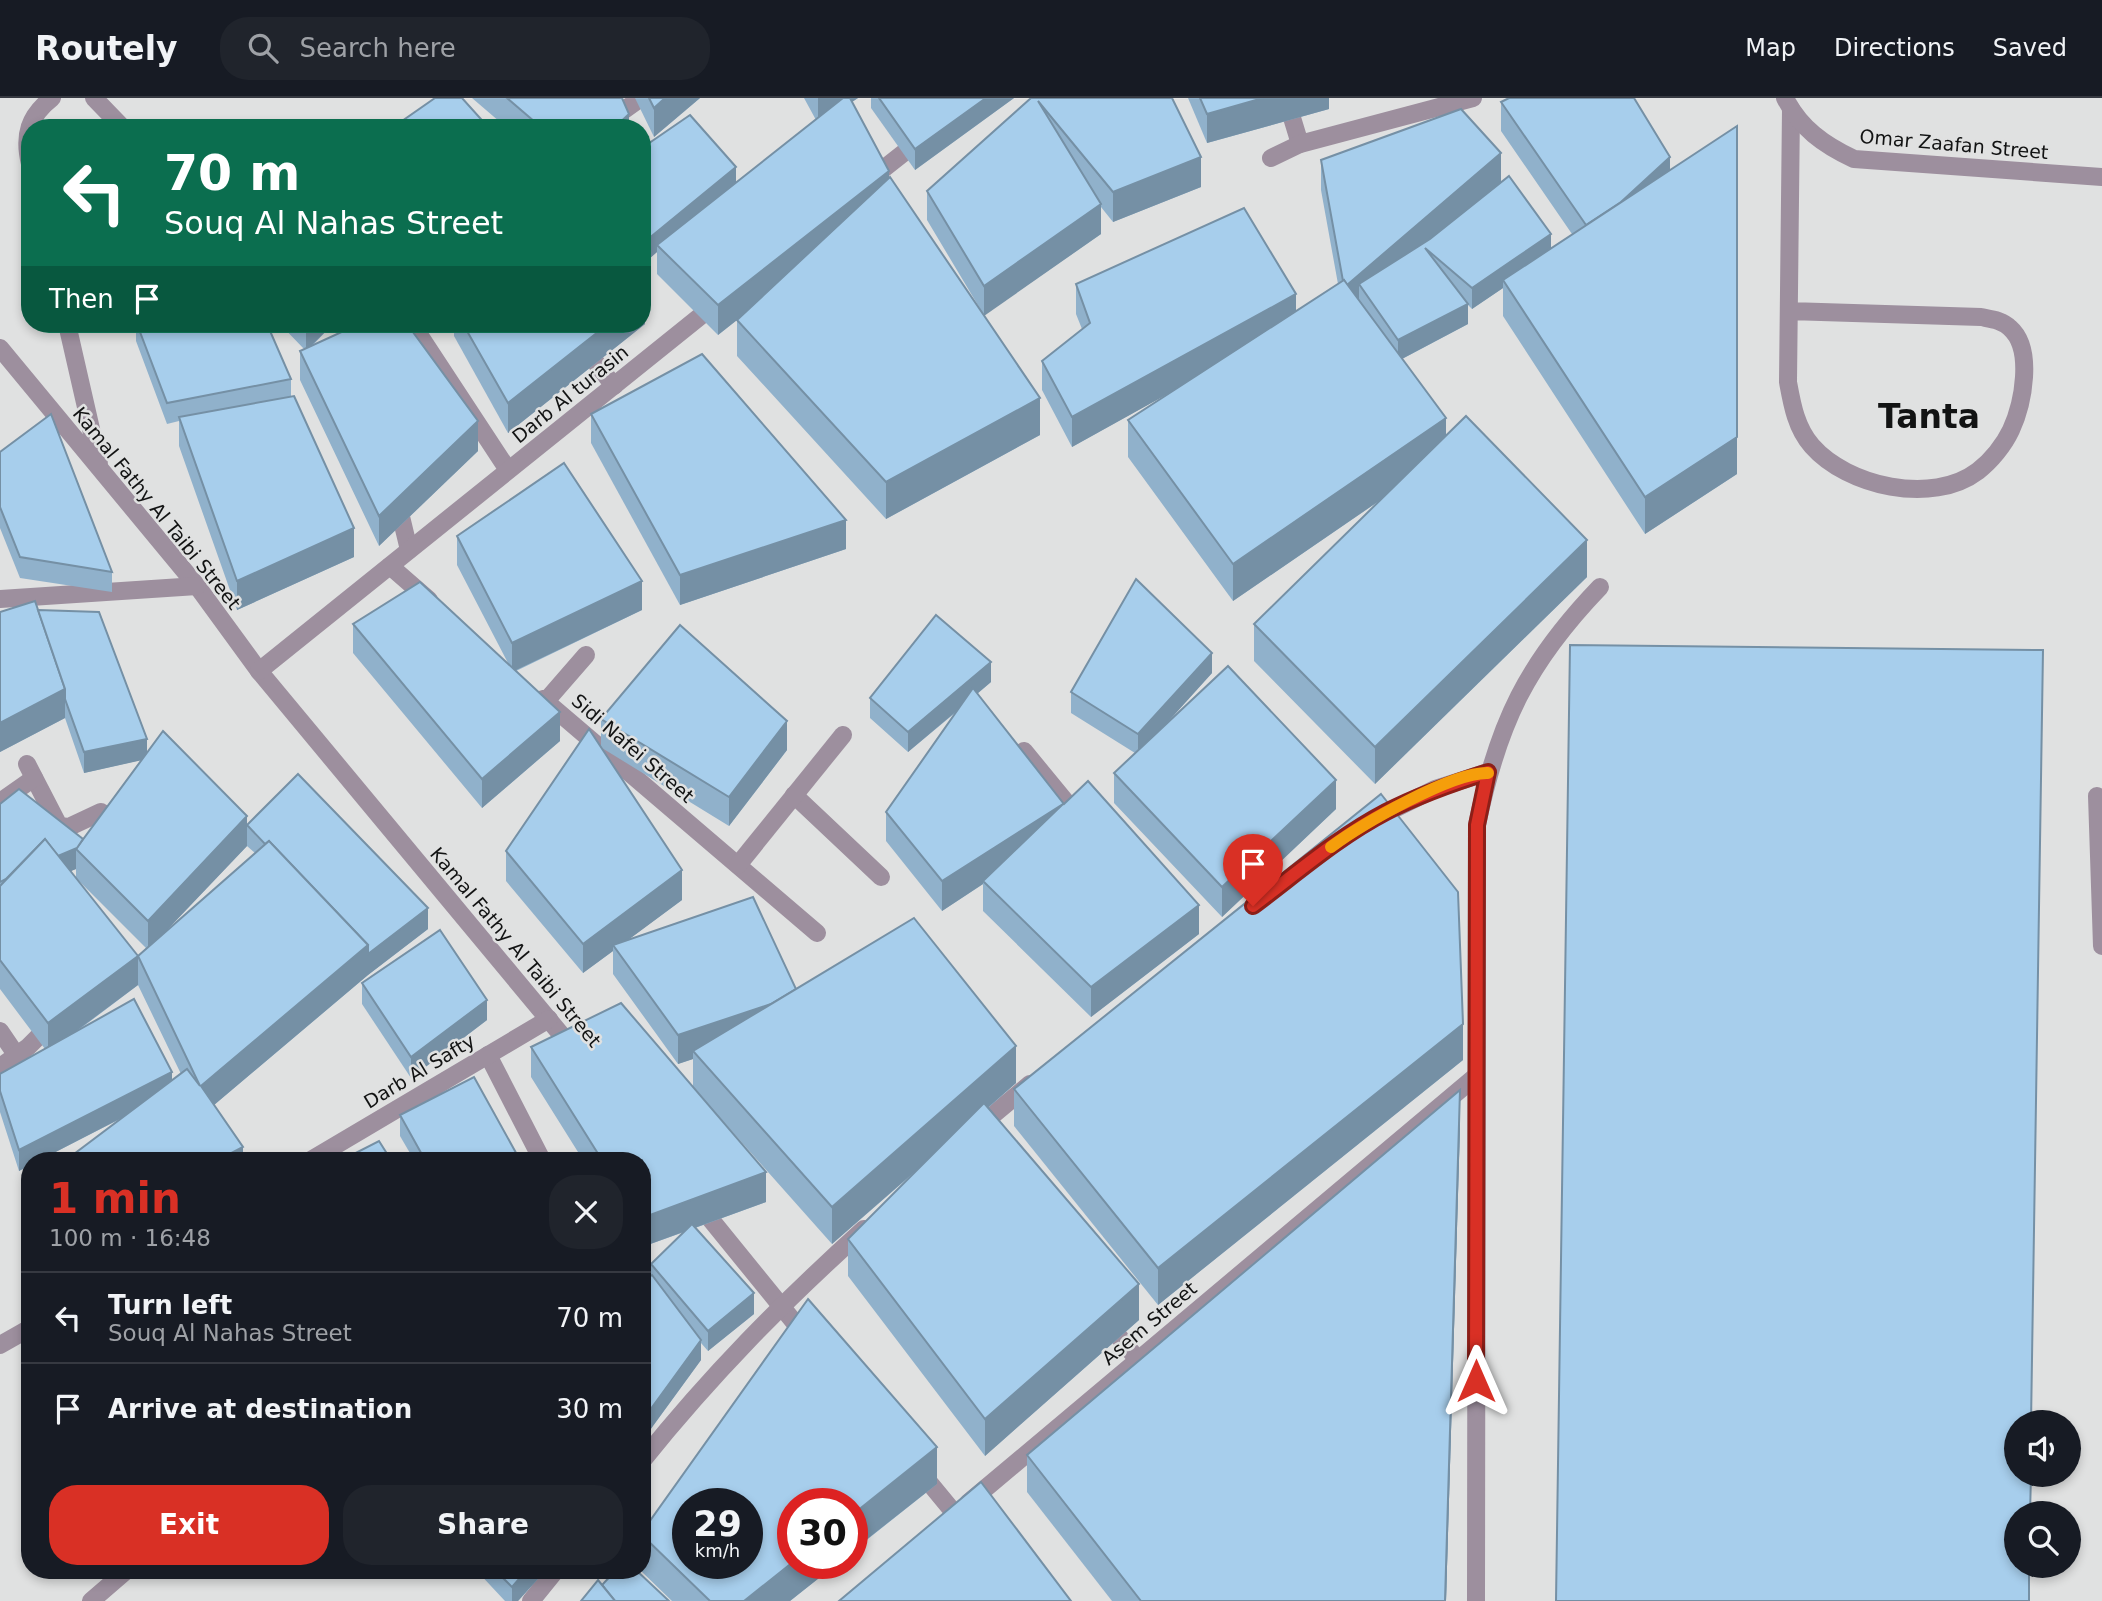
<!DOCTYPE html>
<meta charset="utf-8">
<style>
:root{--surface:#171b24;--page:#20242c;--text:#f1f3f6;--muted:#9ea1a6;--line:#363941;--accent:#d93025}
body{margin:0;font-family:"DejaVu Sans",sans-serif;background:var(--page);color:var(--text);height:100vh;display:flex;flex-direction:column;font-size:26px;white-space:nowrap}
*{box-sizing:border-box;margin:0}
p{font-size:23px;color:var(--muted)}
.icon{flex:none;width:38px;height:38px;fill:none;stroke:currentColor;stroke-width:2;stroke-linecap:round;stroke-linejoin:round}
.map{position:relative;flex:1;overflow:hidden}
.panel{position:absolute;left:21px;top:1054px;width:630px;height:427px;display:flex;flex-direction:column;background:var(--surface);border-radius:28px;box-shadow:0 4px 10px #0003}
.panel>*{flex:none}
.top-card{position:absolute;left:21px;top:21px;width:630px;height:214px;border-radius:28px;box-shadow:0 4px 10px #0003;background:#0b6e4f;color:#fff;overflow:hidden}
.fabs{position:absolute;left:2004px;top:1312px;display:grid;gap:14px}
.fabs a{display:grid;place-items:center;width:77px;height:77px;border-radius:50%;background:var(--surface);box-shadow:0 4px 10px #0003;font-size:35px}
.speed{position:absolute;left:672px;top:1390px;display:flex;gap:14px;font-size:35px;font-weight:700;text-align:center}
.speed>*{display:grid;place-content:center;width:91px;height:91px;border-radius:50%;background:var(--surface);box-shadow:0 4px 10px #0003;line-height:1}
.speed small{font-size:18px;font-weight:400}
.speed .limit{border:10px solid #d22;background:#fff;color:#111}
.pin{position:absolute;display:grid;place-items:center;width:60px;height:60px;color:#fff;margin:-72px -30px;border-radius:50% 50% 50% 0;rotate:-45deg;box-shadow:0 0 7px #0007}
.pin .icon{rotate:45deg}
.me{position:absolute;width:77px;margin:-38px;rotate:0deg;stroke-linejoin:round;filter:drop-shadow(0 0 5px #0008)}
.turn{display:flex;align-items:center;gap:24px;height:147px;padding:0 28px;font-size:32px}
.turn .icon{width:91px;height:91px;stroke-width:2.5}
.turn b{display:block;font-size:49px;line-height:60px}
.then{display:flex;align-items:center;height:66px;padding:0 28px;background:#0003;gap:14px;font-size:26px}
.round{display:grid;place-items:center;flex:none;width:74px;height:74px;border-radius:28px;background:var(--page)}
.overview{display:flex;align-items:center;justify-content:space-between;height:119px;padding:0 28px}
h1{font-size:42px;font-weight:800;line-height:52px;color:var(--accent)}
.primary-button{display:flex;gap:14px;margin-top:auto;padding:14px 28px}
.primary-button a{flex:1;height:80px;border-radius:28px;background:var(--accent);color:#fff;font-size:28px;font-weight:800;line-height:80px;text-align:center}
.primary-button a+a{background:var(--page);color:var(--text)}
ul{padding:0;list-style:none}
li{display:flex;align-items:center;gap:21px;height:91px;padding:0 28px;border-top:2px solid var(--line)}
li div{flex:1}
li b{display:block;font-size:26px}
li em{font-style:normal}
header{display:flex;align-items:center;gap:42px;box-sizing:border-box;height:98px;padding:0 35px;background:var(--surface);border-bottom:2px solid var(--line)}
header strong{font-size:33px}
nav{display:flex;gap:38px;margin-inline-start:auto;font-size:24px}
.search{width:490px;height:63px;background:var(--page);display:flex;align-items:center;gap:18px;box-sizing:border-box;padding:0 24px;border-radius:28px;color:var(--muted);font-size:26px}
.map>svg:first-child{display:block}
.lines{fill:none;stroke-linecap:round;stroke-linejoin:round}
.lane{stroke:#9d8f9e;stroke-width:18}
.street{stroke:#9d8f9e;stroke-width:18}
.wall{fill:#90b1cb;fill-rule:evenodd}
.shaded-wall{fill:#7590a5}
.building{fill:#a7ceec;stroke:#7590a5;stroke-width:2;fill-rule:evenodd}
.route-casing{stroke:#8d1f18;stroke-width:18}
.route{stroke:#d93025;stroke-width:12}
.slow{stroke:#f59e0b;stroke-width:12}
.labels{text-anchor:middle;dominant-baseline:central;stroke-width:5;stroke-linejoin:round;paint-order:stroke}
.street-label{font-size:19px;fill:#121313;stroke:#e0e1e1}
.town-label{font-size:33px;font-weight:bold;fill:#121313;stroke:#e0e1e1}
</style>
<header>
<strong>Routely</strong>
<div class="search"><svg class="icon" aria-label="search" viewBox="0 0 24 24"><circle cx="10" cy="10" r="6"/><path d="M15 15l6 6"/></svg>Search here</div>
<nav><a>Map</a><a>Directions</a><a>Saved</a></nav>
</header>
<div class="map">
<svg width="2102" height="1503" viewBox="0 0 2102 1503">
<rect width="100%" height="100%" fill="#e0e1e1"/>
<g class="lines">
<g class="lane">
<path d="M1789 213 1981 219C1991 221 2002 222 2010 230 2034 251 2023 306 2011 332 2004 347 1991 363 1978 373 1932 408 1847 388 1812 348 1796 330 1792 306 1788 284L1791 11"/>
<path d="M2097 698 2102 848"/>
</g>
<g class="street">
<path d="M94 0 123 30"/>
<path d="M1286 0 1300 46"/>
<path d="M1785 0C1800 30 1824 47 1854 61L2102 79"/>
<path d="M599 30 641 0"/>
<path d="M1271 60 1300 46 1473 0"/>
<path d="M30 66C23 37 29 18 52 0"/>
<path d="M868 83 920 42"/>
<path d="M67 226 99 366"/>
<path d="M412 226 508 372"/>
<path d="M566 226 614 288"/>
<path d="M0 250 197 488 259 573 574 952"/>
<path d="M397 402 409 452"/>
<path d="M390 468 429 502"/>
<path d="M0 501 197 488"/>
<path d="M259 573 718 204"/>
<path d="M543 601 817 835"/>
<path d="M546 603 586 557"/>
<path d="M1024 653 1079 720"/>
<path d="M27 666 59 728 69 729 101 714"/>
<path d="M794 697 881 779"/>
<path d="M0 704 34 680"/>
<path d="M1374 721 1435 691 1488 674"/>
<path d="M738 767 843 637"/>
<path d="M0 933 17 958"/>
<path d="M488 957 542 1062"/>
<path d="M0 969 28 949 53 924"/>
<path d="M976 1031 1030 986"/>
<path d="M311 1062 549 921"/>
<path d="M699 1107 807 1240"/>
<path d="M1106 1223 1138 1262"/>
<path d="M0 1247 30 1230"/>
<path d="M642 1363C712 1276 781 1206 864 1131"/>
<path d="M918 1371 965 1428"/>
<path d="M968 1405 1475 979"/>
<path d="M91 1503 127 1472"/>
<path d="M531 1503 556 1472"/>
<path d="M1476 1503 1477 727C1498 625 1527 565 1600 489"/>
</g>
</g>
<g class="wall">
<path d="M472 0H622L629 30H507Z"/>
<path d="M635 0H700L654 39Z"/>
<path d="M804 0H858L852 4 889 80 982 214 927 122V93L1031 0 1201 89 1113 124 1101 109V136L984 217 1040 337 886 421 737 258V222L718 237 657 176V154L642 167V50L736 84 816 22Z"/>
<path d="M871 0H1014L915 72 871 10Z"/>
<path d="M1188 0H1329V11L1207 45Z"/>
<path d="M1501 4 1670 71 1737 376 1645 436 1503 218V190L1472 211 1468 207V226L1402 261 1446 339 1587 479 1375 686 1254 563V526L1382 401 1233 503 1128 359V322L1174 292 1072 349 1042 292V263L1082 231 1076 216V186L1296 213 1338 186 1321 92V62L1501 85 1551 150 1572 136 1501 33Z"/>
<path d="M136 226H267L291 281V298L354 459 237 512 179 348V323L167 326 136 243Z"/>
<path d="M280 226H333L312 248 478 353 379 448 300 282V253L304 251Z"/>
<path d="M454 226H645L508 335 454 238Z"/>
<path d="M591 316 846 451 680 507 591 345Z"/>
<path d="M0 354 112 474V494L20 480 0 430Z"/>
<path d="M457 438 642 512 516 573 560 643 482 710 353 555V526L508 565 457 467Z"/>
<path d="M38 512 147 655 247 727 428 831 368 877 214 1007 243 1062 122 1020 40 1062H30V1067L19 1073 0 1014V976L45 951 0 891V706L83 741 141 662 84 675 65 620 0 654V514ZM247 748 255 755 164 835ZM76 771V780L146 850 138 858 70 773ZM138 887 181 976 172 982 76 934Z"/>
<path d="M1212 575 1165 627 1336 711 1222 819 1114 705V675L1135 655 1071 615V594Z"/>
<path d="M991 584 977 596 1064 706 1199 836 1091 919 983 813V786L942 813 886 743V714L955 615 908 654 870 620V600Z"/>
<path d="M601 621 787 652 729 728 602 650 682 802 629 841 796 891 1016 985 988 1010 1139 1222 985 1358 848 1178V1141L916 1073 832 1146 721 1021 766 1104 695 1130 754 1216 708 1253 701 1245V1262L642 1343V1184L651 1178V1166L684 1134 642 1149V1062H583L531 979V949L693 989V961L678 966 613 876V853L583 875 506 783V753L601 650Z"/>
<path d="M362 885 487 922 411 980 362 906Z"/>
<path d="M1463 962 1158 1207 1014 1028V991Z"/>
<path d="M400 1017 520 1062H414L400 1038Z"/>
<path d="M1460 1029 1446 1503H1112L1027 1394V1357Z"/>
<path d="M937 1386 790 1503H672L641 1473 642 1472V1434Z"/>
<path d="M476 1472H546L518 1503H505Z"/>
</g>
<g class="shaded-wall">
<path d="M665 0H700L654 39V10Z"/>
<path d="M818 0H858L818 26Z"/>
<path d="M986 0H1014L915 72V51Z"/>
<path d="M1263 0H1329V11L1207 45V16Z"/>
<path d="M629 16V30H614Z"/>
<path d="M1501 55V85L1368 199 1359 186V207L1344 190Z"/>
<path d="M1201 59V89L1113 124V94Z"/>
<path d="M1670 59V89L1589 132Z"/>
<path d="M736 69V90L657 147V154L642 167V146Z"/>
<path d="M889 73V102L718 237V207Z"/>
<path d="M1101 106V136L984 218V188Z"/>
<path d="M1551 136V157L1503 182V190L1472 211V190Z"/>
<path d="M645 196V226L508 335V305L608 226H642V199Z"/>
<path d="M1296 196V225L1072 349V319Z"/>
<path d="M1468 206V226L1398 263V242Z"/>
<path d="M313 226H333L306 253V233Z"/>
<path d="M1040 300V337L886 421V384Z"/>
<path d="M1446 320V357L1233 503V466Z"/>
<path d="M478 323V353L379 448V418Z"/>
<path d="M1737 339V376L1645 436V399Z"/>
<path d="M846 422V451L680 507V477Z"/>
<path d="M354 430V459L237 512V483Z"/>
<path d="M1587 442V479L1375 686V649Z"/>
<path d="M642 483V512L512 574V545Z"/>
<path d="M1212 555V575L1138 657V636Z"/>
<path d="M991 564V584L908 654V634Z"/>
<path d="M65 591V620L0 654V625Z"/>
<path d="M560 614V643L482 710V681Z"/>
<path d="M787 623V652L729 728V699Z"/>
<path d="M147 641V661L84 675V654Z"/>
<path d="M1336 682V711L1222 819V789Z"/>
<path d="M1063 706 983 783V786L942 813V783Z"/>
<path d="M247 718V748L148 852V823Z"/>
<path d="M87 745 76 751V771L53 781V760Z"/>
<path d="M682 772V802L616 851 613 847V853L583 875V846Z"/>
<path d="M1199 807V836L1091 919V889Z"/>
<path d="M428 810V831L368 877 201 1018V988L368 847Z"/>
<path d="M138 858V887L48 954V925Z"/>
<path d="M799 897 693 953V961L678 966V937Z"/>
<path d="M487 902V922L411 980V959Z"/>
<path d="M1463 926V962L1158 1207V1170Z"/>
<path d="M1016 948V985L832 1146V1109Z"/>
<path d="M172 974V994L40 1062H30V1067L19 1073V1052Z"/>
<path d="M1460 992V1029L1446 1503H1445Z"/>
<path d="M243 1049V1062H218Z"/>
<path d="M766 1074V1104L642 1149V1120Z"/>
<path d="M1139 1186V1222L985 1358V1321Z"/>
<path d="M754 1195V1216L708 1253V1233Z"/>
<path d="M701 1242V1262L642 1343V1323Z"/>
<path d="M937 1349V1386L852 1453V1417Z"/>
<path d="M793 1465H838L790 1503H744Z"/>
<path d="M527 1472H546L518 1503H512V1489Z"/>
</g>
<g class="building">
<path d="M435 0H462L489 30H392Z"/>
<path d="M507 0H622L629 16 614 30H542Z"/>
<path d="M649 0H665L654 10Z"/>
<path d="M843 0H850L889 73 718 207 657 147Z"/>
<path d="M879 0H986L915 51Z"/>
<path d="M1031 0H1172L1201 59 1113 94 1038 3 1101 106 984 188 927 93Z"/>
<path d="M1200 0H1263L1207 16Z"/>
<path d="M1509 0H1634L1670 59 1621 104 1586 127 1501 4Z"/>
<path d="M1461 11 1501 55 1347 187 1344 182 1343 183 1321 62Z"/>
<path d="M690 17 736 69 642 146V50Z"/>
<path d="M1737 28V339L1645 399 1503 182Z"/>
<path d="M1509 78 1551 136 1472 190 1425 150 1468 206 1398 242 1359 186 1430 141Z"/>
<path d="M890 79 1040 300 886 384 737 222Z"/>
<path d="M1244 110 1296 196 1072 319 1042 263 1090 225 1076 186Z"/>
<path d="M1344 182 1446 320 1233 466 1128 322Z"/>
<path d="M137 226H267L291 281 167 305Z"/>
<path d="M299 226H313L306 233Z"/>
<path d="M359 226H407L478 323 379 418 300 253Z"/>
<path d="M463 226H608L508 305Z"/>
<path d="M702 256 846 422 680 477 591 316Z"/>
<path d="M294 298 354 430 237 483 179 319Z"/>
<path d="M51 316 112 474 20 459 0 409V354Z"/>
<path d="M1466 318 1587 442 1375 649 1254 526Z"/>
<path d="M564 365 642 483 512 545 457 438Z"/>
<path d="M1136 481 1212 555 1138 636 1071 594Z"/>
<path d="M420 484 560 614 482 681 353 526Z"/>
<path d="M35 503 65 591 0 625V514Z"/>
<path d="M38 512 99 514 147 641 84 654 65 601V591Z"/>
<path d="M936 517 991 564 908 634 870 600Z"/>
<path d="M680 527 787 623 729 699 601 621Z"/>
<path d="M1570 547 2043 552 2031 1325H2016V1377H2031L2030 1416H2016V1468H2029V1503H1556Z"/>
<path d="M1228 568 1336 682 1222 789 1114 675Z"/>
<path d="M973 590 1064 706 1088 683 1199 807 1091 889 983 783 1063 706 942 783 886 714Z"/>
<path d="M589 631 682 772 583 846 506 753Z"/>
<path d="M163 633 247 718 148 823 76 751Z"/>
<path d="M298 676 428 810 368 856V847L269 743 265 746 247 727Z"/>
<path d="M19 691 83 741 77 750 58 758 45 741 6 781 0 784V706Z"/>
<path d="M1381 696 1458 794 1463 926 1158 1170 1014 991Z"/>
<path d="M45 741 138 858 48 925 0 862V788Z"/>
<path d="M269 743 368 847 201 988 243 1049 218 1062H66L187 971 200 988 138 858Z"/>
<path d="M753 799 796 891 771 906 678 937 613 847Z"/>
<path d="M914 820 1016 948 832 1109 693 953Z"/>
<path d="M440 832 487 902 411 959 362 885Z"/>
<path d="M134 901 172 974 19 1052 0 993V976Z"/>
<path d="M621 905 766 1074 642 1120V1062H602L531 949Z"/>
<path d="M474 979 520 1062H425L400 1017Z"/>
<path d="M1460 992 1445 1503H1141L1027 1357Z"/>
<path d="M984 1005 1139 1186 985 1321 848 1141Z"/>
<path d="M379 1043 391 1062H342Z"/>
<path d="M692 1126 754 1195 708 1233 651 1166Z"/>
<path d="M652 1177 701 1242 642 1323V1184Z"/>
<path d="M808 1201 937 1349 852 1417V1405H793V1464L744 1503H710L642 1437V1434ZM688 1405H747V1465H688Z"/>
<path d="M981 1384 1071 1503H839Z"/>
<path d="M495 1472H527L512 1489Z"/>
<path d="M616 1472H636L669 1503H615L602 1487Z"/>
<path d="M598 1482 615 1503H581Z"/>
</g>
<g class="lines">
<defs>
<path id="route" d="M1253 808C1296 776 1338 739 1386 714 1419 697 1453 685 1488 674L1477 727 1476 1283"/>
</defs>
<use href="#route" class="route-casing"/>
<use href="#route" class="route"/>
<path class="slow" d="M1331 749C1362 726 1452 674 1488 675"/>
</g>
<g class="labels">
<g class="street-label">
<text transform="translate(1954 46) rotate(5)">Omar Zaafan Street</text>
<text transform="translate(570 296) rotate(-39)">Darb Al turasin</text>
<text transform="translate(157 410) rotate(51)">Kamal Fathy Al Taibi Street</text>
<text transform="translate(633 650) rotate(41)">Sidi Nafei Street</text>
<text transform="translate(516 849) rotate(50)">Kamal Fathy Al Taibi Street</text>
<text transform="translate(419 973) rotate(-31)">Darb Al Safty</text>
<text transform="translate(1149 1225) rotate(-40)">Asem Street</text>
</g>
<g class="town-label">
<text x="1929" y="318">Tanta</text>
</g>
</g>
</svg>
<div class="fabs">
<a><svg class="icon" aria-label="sound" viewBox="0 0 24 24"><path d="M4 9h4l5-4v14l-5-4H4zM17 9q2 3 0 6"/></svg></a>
<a><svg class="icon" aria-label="search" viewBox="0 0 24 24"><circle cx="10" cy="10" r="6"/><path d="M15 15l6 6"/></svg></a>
</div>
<div class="speed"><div>29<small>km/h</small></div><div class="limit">30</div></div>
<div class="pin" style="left:1253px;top:808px;background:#d93025"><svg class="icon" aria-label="arrive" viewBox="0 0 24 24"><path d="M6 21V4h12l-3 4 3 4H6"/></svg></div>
<svg class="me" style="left:1476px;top:1283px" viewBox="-20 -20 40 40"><path d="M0-17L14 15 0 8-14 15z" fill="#d93025" stroke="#fff" stroke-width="4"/></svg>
<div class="top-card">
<div class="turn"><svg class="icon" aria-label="left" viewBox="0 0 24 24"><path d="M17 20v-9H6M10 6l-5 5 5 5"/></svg><div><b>70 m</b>Souq Al Nahas Street</div></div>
<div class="then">Then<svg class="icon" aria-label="arrive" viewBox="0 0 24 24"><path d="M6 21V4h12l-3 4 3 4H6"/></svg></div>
</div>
<section class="panel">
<div class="overview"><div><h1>1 min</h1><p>100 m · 16:48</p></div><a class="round"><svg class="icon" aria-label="close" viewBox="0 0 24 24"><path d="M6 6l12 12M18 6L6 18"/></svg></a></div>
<ul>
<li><svg class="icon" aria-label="left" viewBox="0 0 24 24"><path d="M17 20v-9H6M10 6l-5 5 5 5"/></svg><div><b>Turn left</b><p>Souq Al Nahas Street</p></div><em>70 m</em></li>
<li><svg class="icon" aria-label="arrive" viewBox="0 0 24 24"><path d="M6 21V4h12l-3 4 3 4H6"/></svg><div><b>Arrive at destination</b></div><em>30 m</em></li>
</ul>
<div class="primary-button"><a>Exit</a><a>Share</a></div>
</section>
</div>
